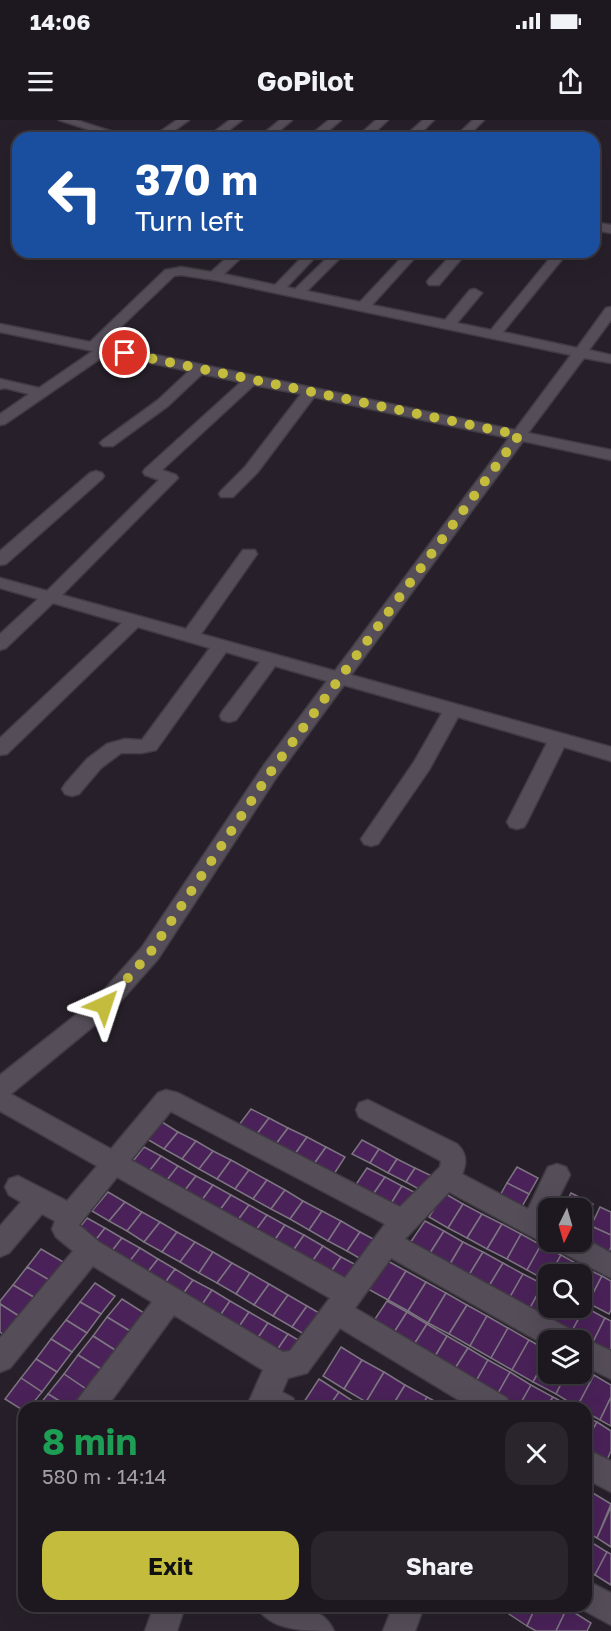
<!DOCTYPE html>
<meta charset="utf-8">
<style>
:root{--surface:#1d1820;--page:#2a252d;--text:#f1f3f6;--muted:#a0a0a5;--line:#3b373e;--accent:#c4bc3d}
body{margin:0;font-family:"Golos Text",sans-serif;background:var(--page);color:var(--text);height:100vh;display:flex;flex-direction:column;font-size:22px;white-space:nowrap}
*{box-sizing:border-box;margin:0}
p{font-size:20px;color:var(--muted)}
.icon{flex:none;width:33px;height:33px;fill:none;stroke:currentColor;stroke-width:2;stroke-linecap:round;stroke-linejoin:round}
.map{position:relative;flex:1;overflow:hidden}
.panel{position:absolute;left:18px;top:1282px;width:574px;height:210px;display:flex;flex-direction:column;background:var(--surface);border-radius:18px;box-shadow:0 6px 24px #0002,0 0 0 2px var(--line)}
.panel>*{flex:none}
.top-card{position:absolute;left:12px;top:12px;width:588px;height:126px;border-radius:18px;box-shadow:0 6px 24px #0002,0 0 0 2px var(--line);background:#1a4fa0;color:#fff;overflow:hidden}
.needle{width:39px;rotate:185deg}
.buttons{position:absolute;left:538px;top:1078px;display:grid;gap:12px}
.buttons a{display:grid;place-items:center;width:54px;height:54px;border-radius:12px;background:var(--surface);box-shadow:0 6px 24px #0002,0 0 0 2px var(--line);font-size:30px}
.pin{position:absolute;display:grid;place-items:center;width:51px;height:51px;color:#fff;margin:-26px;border:3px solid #fff;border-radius:50%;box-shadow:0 2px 6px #0007}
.me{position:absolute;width:66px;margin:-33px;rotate:42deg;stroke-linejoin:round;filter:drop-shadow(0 0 4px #0008)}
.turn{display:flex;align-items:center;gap:21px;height:126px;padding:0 24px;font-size:27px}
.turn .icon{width:78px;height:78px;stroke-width:2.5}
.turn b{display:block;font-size:42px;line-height:51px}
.round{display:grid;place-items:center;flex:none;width:63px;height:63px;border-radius:18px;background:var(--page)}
.head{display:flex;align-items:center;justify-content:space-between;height:102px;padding:0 24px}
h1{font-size:36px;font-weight:700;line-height:45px;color:#1e9e55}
.primary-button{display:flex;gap:12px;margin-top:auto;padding:12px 24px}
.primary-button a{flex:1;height:69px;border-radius:18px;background:var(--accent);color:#111;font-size:24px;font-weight:700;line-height:69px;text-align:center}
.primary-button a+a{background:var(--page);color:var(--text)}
.status{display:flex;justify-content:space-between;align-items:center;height:42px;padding:0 30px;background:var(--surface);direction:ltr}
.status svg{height:16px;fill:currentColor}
header{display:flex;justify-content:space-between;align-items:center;height:78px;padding:0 24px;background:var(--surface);font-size:27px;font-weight:700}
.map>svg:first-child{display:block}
.building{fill:#4a2259;stroke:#7c7480;stroke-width:1.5}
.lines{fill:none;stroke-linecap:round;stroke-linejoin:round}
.minor-casing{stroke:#413b43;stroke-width:3}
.minor{fill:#554e59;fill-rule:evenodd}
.route{stroke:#c4bc3d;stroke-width:10;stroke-dasharray:0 18}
</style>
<div class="status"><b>14:06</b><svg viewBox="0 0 49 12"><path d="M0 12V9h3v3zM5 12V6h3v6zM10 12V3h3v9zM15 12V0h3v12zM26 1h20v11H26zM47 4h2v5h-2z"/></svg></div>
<header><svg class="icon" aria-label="menu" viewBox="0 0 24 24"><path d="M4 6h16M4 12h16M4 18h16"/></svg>GoPilot<svg class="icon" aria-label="share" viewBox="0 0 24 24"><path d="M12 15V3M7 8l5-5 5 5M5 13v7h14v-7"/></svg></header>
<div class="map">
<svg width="611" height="1511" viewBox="0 0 611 1511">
<rect width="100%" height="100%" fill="#27202a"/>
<g class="building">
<path d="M251 989 269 998 257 1014 239 1005Z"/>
<path d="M269 998 288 1008 276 1024 257 1014Z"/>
<path d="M162 1002 178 1012 164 1029 147 1019Z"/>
<path d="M288 1008 307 1017 295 1034 276 1024Z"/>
<path d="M178 1012 196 1021 182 1039 164 1029Z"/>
<path d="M307 1017 326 1027 314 1044 295 1034Z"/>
<path d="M362 1020 379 1029 370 1043 352 1034Z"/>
<path d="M196 1021 213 1031 199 1049 182 1039Z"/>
<path d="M144 1027 161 1036 147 1054 130 1045Z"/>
<path d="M326 1027 345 1037 334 1054 314 1044Z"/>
<path d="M379 1029 397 1039 388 1053 370 1043Z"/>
<path d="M213 1031 231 1040 217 1059 199 1049Z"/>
<path d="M161 1036 178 1046 164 1064 147 1054Z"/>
<path d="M397 1039 415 1048 406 1062 388 1053Z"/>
<path d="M231 1040 249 1050 235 1069 217 1059Z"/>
<path d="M178 1046 196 1056 182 1074 164 1064Z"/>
<path d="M517 1047 538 1058 529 1074 507 1063Z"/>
<path d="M367 1048 385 1057 372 1076 355 1066Z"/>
<path d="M415 1048 434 1057 424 1072 406 1062Z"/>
<path d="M249 1050 267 1060 253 1079 235 1069Z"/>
<path d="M196 1056 213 1065 199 1084 182 1074Z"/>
<path d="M385 1057 402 1066 390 1085 372 1076Z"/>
<path d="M267 1060 285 1070 271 1089 253 1079Z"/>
<path d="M507 1063 529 1074 520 1090 498 1079Z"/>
<path d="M213 1065 231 1075 217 1094 199 1084Z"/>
<path d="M402 1066 420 1075 408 1094 390 1085Z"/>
<path d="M285 1070 303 1081 290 1099 271 1089Z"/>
<path d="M108 1072 125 1082 109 1101 92 1091Z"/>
<path d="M444 1073 463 1084 448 1108 429 1097Z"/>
<path d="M571 1073 593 1084 585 1102 582 1100V1089H563Z"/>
<path d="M231 1075 249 1085 235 1104 217 1094Z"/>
<path d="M303 1081 322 1091 309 1110 290 1099Z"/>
<path d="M125 1082 142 1092 127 1111 109 1101Z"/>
<path d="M463 1084 482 1094 467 1118 448 1108Z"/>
<path d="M249 1085 267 1095 253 1114 235 1104Z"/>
<path d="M600 1087 611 1092V1115L591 1106Z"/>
<path d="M322 1091 341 1101 328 1121 309 1110Z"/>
<path d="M142 1092 160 1102 144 1122 127 1111Z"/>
<path d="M482 1094 502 1104 487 1129 467 1118Z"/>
<path d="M267 1095 285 1105 272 1124 253 1114Z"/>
<path d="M87 1098 105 1108 91 1126 73 1116Z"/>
<path d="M341 1101 360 1112 347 1131 328 1121Z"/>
<path d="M425 1101 444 1111 430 1133 410 1123Z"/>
<path d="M160 1102 177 1112 162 1132 144 1122Z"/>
<path d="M502 1104 521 1114 507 1139 487 1129Z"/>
<path d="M285 1105 304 1115 290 1135 272 1124Z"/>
<path d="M591 1106 611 1115V1127L607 1137 582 1125Z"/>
<path d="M105 1108 122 1118 108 1136 91 1126Z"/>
<path d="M444 1111 463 1122 450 1144 430 1133Z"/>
<path d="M177 1112 195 1122 180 1142 162 1132Z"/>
<path d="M360 1112 379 1122 366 1142 347 1131Z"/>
<path d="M521 1114 541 1125 527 1150 507 1139Z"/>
<path d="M304 1115 323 1126 309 1146 290 1135Z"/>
<path d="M122 1118 140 1128 126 1146 108 1136Z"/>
<path d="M195 1122 213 1132 199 1153 180 1142Z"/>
<path d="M463 1122 483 1132 469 1155 450 1144Z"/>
<path d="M541 1125 561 1135 547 1161 527 1150Z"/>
<path d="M323 1126 341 1137 328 1156 309 1146Z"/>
<path d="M140 1128 158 1139 144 1157 126 1146Z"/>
<path d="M41 1129 65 1143 51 1161 27 1147Z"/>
<path d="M213 1132 232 1143 217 1163 199 1153Z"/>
<path d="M483 1132 503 1143 489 1166 469 1155Z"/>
<path d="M561 1135 581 1146 576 1155H550Z"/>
<path d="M341 1137 360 1147 347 1167 328 1156Z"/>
<path d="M158 1139 175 1149 162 1167 144 1157Z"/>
<path d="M386 1140 406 1151 388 1180 368 1169Z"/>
<path d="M232 1143 250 1153 236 1174 217 1163Z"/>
<path d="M503 1143 523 1154 510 1177 489 1166Z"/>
<path d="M581 1146 602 1156 588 1183 582 1179V1155H576Z"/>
<path d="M27 1147 51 1161 37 1179 13 1165Z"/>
<path d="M175 1149 193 1160 180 1178 162 1167Z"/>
<path d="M406 1151 426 1162 408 1191 388 1180Z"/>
<path d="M250 1153 269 1164 254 1185 236 1174Z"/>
<path d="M523 1154 543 1164 530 1188 510 1177Z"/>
<path d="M602 1156 611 1161V1190L609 1194 588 1183Z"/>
<path d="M193 1160 212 1170 199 1189 180 1178Z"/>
<path d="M426 1162 446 1173 428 1203 408 1191Z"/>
<path d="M95 1163 115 1176 101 1194 80 1182Z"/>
<path d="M269 1164 288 1175 273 1196 254 1185Z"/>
<path d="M543 1164 549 1168V1188H557L551 1199 530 1188Z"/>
<path d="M13 1165 37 1179 22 1198 0 1184V1181Z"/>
<path d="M212 1170 230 1181 217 1200 199 1189Z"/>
<path d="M446 1173 467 1185 449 1214 428 1203Z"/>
<path d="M288 1175 307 1186 292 1207 273 1196Z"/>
<path d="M122 1179 144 1193 130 1211 107 1197Z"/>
<path d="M230 1181 249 1192 236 1211 217 1200Z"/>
<path d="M387 1181 407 1192 393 1214 373 1202Z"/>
<path d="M80 1182 101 1194 87 1213 66 1200Z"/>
<path d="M0 1184 22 1198 7 1217 0 1212Z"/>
<path d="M467 1185 487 1196 470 1226 449 1214Z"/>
<path d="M582 1185 585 1187 572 1211 551 1199 557 1188H582Z"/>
<path d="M307 1186 326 1197 312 1219 292 1207Z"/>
<path d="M585 1187 605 1198 593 1222 572 1211Z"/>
<path d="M249 1192 268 1203 255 1222 236 1211Z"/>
<path d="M407 1192 427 1204 413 1226 393 1214Z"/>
<path d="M487 1196 508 1208 491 1238 470 1226Z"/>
<path d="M107 1197 130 1211 115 1230 93 1216Z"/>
<path d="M605 1198 611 1201V1233L593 1222Z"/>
<path d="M66 1200 87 1213 72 1232 51 1219Z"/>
<path d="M268 1203 288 1214 275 1233 255 1222Z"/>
<path d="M427 1204 447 1216 434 1238 413 1226Z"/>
<path d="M508 1208 529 1220 512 1250 491 1238Z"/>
<path d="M288 1214 307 1225 294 1245 275 1233Z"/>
<path d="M93 1216 115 1230 101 1249 78 1235Z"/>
<path d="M447 1216 468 1228 454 1250 434 1238Z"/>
<path d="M51 1219 72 1232 57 1252 36 1239Z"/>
<path d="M529 1220 549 1231 533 1262 512 1250Z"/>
<path d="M341 1227 362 1240 344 1269 323 1256Z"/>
<path d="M468 1228 488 1240 475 1263 454 1250Z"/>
<path d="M549 1234V1254H566L556 1274 533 1262Z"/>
<path d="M78 1235 101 1249 86 1269 64 1254Z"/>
<path d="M36 1239 57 1252 42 1272 21 1258Z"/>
<path d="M362 1240 384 1252 366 1282 344 1269Z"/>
<path d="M488 1240 510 1252 497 1275 475 1263Z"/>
<path d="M582 1249 594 1255 577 1287 556 1274 566 1254H582Z"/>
<path d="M384 1252 405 1265 391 1288H377L366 1282Z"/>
<path d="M510 1252 531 1265 518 1288 497 1275Z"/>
<path d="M64 1254 86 1269 71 1288 48 1274Z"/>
<path d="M594 1255 611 1265V1277L600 1300 586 1292V1288L577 1287Z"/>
<path d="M21 1258 42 1272 29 1288H24V1291L5 1279Z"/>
<path d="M319 1259 339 1272 328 1288H309L302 1285Z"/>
<path d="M405 1265 427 1277 421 1288H391Z"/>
<path d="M531 1265 553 1277 546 1288H518Z"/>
<path d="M339 1272 359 1285 357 1288H328Z"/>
<path d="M48 1274 71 1288H37Z"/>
<path d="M427 1277 447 1288H421Z"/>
<path d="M553 1277 573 1288H546Z"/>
<path d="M611 1277V1306L600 1300Z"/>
<path d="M586 1297 597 1302 586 1322Z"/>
<path d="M597 1302 611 1311V1331L607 1340 586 1328V1322Z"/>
<path d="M588 1370 611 1384 597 1418 586 1412Z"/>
<path d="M611 1387V1427L597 1418Z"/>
<path d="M586 1419 607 1432 595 1455 586 1450Z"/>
<path d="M607 1432 611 1434V1465L595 1455Z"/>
<path d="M505 1486H536L527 1506 503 1490Z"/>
<path d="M536 1486 567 1488 556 1511H536L527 1506Z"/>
<path d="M567 1488 591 1503 587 1511H556Z"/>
</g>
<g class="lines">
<defs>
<g id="minor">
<path d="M59 0H76L132 18H114Z"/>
<path d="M177 0H189L164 18H151Z"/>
<path d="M230 0H242L219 18H206Z"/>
<path d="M280 0H292L271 18H258Z"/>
<path d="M329 0H341L320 18H307Z"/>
<path d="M376 0H388L369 18H356Z"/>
<path d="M423 0H434L416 18H403Z"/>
<path d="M473 0H484L466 18H454Z"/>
<path d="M594 102 611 105V113L594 110Z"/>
<path d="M233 132H247L224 154 275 165 307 132H320L287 167 295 169 333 132H346L307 171 360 182 407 132H420L372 185 445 200 470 170 475 169 482 173 457 203 491 210 555 132H568L503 212 577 228 606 188 611 187V200L589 230 611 235V243L584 238 528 313 611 330V340L523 321 351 555 611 627V641L564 627 527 702 524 707 517 709 510 707 507 702 547 623 458 597 429 650 378 724 371 726 364 724 361 719 414 642 442 593 344 565 278 655 158 839 112 891 11 974 111 1029 158 973 166 970 178 973 400 1087 440 1047 441 1041 359 997 356 990 359 983 368 980 457 1024C467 1033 467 1043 462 1054L528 1089 548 1047 557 1044 566 1047 570 1055 553 1089H549V1122H582V1117L611 1133V1158L557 1130 553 1123 549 1125 540 1121 449 1072 405 1119 575 1212 578 1219 582 1217 611 1231V1259L582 1245V1221H549V1227L391 1138 355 1188 507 1278 511 1288H472L340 1208 307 1253 288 1258 282 1272 293 1278 297 1288H246L263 1250 174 1195 106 1288H75L79 1278 152 1182 93 1146 10 1248 0 1252V1218L73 1131 56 1117 52 1109 55 1101 42 1094 9 1133 0 1137V1106L21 1082 9 1075 5 1067 9 1059 18 1056 67 1081 97 1046 0 991V955L96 879 142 827 264 645 327 561 275 546 236 600 229 602 222 600 220 596 222 592 260 542 226 532 156 630 142 633H121L101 648 79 674 72 676 65 674 62 669 65 664 87 639 107 624 125 619 142 620 210 528 138 507 7 634 0 635V618L122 503 53 483 6 528 0 530V514L38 479 0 468V458L47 471 159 360 145 355 143 352 145 349 241 262 202 254 168 286 113 326H103L100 323 103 320 158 280 189 251 107 234 5 304 0 305V294L29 274 5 268 0 269V259L39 268 93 231 0 212V204L90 222 165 150 181 147 211 152ZM181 155 214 160 571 235 515 310 103 224 174 156ZM254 265 301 274 245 347 221 371 219 374 221 377H233L257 353 314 277 509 318 335 551 201 514 257 434 255 430H243L186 509 62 475 178 358 176 355 162 350ZM171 991 172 992 385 1104 345 1158 131 1040ZM117 1057 330 1178 290 1231 283 1232 99 1122 79 1105Z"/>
<path d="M454 132H467L439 165H429L427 162 429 159Z"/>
<path d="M96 351 102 353 104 356 102 359 6 444 0 445V431L90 353Z"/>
<path d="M586 1329 611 1341V1372L586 1359Z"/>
<path d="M586 1460 611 1473V1505L576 1486H586Z"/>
<path d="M154 1486H185L177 1511H145Z"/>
<path d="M257 1486C284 1486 321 1481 334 1511 307 1511 269 1511 257 1486Z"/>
<path d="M393 1486H424L415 1511H383Z"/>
</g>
</defs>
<use href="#minor" class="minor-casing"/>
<use href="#minor" class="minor"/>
</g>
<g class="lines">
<path class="route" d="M104 885 150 833 272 650 519 315 125 233"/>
</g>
</svg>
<div class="buttons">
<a><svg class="needle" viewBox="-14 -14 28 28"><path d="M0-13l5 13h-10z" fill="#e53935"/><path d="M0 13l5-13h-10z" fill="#a0a0a5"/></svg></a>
<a><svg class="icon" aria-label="search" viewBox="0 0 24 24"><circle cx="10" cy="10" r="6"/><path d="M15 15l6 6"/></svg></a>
<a><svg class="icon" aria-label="layers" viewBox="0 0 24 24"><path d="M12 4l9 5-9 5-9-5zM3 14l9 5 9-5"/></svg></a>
</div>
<div class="pin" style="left:125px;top:233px;background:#d93025"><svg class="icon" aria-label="arrive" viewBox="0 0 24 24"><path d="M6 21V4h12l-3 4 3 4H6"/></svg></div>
<svg class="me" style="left:104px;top:885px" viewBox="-20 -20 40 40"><path d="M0-17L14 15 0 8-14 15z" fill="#c4bc3d" stroke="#fff" stroke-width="4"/></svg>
<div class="top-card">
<div class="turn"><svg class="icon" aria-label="left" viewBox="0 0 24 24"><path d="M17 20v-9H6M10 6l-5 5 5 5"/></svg><div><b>370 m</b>Turn left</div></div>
</div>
<section class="panel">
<div class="head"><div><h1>8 min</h1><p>580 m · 14:14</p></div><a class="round"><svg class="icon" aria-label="close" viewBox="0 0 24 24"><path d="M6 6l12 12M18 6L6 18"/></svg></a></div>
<div class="primary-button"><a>Exit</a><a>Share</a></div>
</section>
</div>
